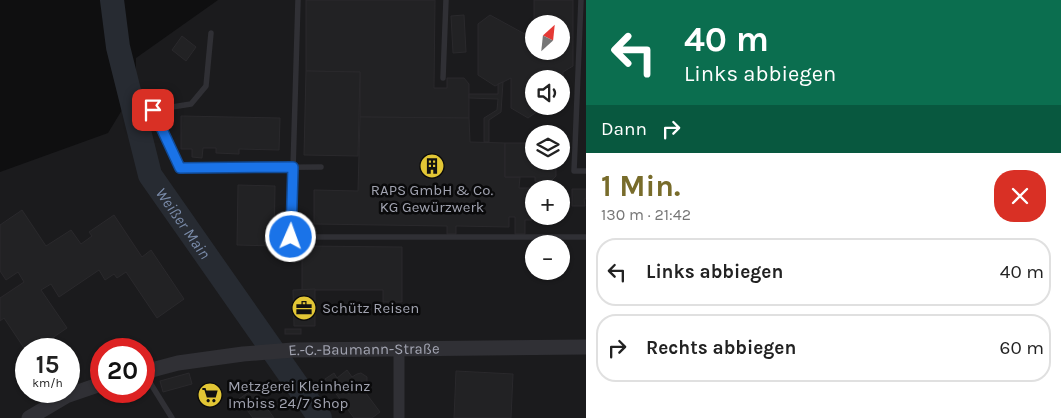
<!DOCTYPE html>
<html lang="de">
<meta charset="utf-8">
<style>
:root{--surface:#fff;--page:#f6f6f6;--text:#222;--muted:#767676;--line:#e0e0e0;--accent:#786c2b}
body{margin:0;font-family:Karla,sans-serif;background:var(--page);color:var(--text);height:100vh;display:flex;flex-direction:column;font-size:19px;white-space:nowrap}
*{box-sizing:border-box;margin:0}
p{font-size:16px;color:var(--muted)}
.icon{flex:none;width:28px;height:28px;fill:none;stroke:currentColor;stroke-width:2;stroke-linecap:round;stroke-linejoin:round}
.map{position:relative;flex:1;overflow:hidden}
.side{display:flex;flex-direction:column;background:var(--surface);width:475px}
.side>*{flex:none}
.top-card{background:#0b6e4f;color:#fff;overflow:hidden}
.needle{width:32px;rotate:27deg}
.controls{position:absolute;left:525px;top:15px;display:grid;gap:10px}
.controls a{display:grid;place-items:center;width:45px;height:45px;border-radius:50%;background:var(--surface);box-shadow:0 1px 4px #0004;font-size:25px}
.speed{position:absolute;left:15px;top:338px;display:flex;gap:10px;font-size:25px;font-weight:700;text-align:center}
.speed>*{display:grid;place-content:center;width:65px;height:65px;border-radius:50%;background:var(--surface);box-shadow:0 1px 4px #0004;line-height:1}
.speed small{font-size:12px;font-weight:400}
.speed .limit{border:8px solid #d22;background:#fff;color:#111}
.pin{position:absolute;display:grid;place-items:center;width:42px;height:42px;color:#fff;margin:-21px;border-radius:10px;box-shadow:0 2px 8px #0006}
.me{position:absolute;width:55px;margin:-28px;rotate:2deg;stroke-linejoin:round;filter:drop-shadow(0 0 4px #0008)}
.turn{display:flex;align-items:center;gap:18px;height:105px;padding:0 15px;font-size:22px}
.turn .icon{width:65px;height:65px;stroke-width:2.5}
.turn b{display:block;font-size:35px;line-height:42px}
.then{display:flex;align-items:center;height:48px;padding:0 15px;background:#0003;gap:10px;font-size:19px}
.round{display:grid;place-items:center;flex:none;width:52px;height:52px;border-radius:20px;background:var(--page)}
.overview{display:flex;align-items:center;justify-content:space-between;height:85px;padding:0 15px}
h1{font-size:30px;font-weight:700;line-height:38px;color:var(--accent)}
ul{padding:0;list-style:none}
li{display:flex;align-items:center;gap:15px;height:68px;margin:0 10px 8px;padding:0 5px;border:2px solid var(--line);border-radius:20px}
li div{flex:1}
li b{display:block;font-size:19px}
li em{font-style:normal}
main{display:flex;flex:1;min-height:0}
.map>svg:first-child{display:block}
.built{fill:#1b1b1d;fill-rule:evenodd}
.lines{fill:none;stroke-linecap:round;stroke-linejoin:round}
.river{stroke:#272b32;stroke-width:24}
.building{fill:#222224;stroke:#2a292c}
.service{stroke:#303035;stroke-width:5.5}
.minor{stroke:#303035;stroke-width:11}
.tertiary{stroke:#303035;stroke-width:15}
.route-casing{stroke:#114b97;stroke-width:12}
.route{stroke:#1a73e8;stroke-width:9}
.labels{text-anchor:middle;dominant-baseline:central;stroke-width:5;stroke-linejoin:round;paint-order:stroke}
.poi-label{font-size:15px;fill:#a1a3b0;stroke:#0a0a0b;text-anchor:start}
.street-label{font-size:15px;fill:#a1a3b0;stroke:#0a0a0b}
.water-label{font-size:16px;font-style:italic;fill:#7a8ba9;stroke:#0a0a0b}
</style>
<main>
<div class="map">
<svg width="586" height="418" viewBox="0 0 586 418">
<rect width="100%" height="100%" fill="#0f0f10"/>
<path class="built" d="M218 0H586V418H0V172L108 133 136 87V58ZM534 24H561V51H534ZM534 79H561V106H534ZM534 134H561V161H534ZM534 189H561V216H534ZM534 244H561V271H534ZM26 349H69V391H26ZM101 349H144V391H101Z"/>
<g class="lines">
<path class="river" id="s1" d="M112 0 118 47 150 175 320 418"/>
</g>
<g class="building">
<path d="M306 0H435L434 88H447V78H464L469 84V118L360 117V72L306 71Z"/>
<path d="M534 0H573V66L563 72V82L561 83V79H534V106H545L528 118 511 108V78L495 86 478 75V24L490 15 534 39V51H561V24H534Z"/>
<path d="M464 15 466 52 453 53 451 16Z"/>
<path d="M182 36 196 47 186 61 172 50Z"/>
<path d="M306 71 360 72 358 156 304 155Z"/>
<path d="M503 82 501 112 489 120V142H484V118L497 110 498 99 469 98V94H498V84Z"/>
<path d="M181 116 280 118 279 150 239 149V154L216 153V148H203L202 158 192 157V149H181Z"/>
<path d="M360 117 469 118 470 142 505 143V177H520L519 188H533L532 220H525V234H515V217H509V227L456 226V234H447V226L314 224V190L358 191Z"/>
<path d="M530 137H534V161H560V164L556 165V176L545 187 535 181V177H505V143H529Z"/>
<path d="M238 185 275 186 274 246 237 245Z"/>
<path d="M572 189H586V199H584L585 206H572Z"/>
<path d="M22 210 46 246 71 230 81 244 92 236 89 232 114 215 142 257 151 250 184 299 157 318 126 272 117 278 114 274 105 280 99 270 59 297 51 284 41 290 67 328 36 349H26V351L4 318 0 321V298L24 282 18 272 6 280 0 271V225Z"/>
<path d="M302 246 402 247V302H383V290H302Z"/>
<path d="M315 289V326H294L293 290Z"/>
<rect x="285" y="329" width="16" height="5"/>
<path d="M347 370 352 377 357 374 361 373 367 377V384L362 388 380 412 372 418H354L325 379 334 373 337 378Z"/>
<path d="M456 371 513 374 511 418H454Z"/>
<path d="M189 373 192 384 163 392 160 381Z"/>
<path d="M253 389 274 418H253L239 399Z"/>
<path d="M216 392 217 397 205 399 204 394Z"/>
</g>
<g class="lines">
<g class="service">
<path d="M298 0 291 237H586"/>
<path d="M581 0 574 171H586"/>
<path d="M211 33 206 86 191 104 153 110 180 168 321 167"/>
<path d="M443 78 446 0"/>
<path d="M144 373 172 418"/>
</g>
<path class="minor" d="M399 350V418"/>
<g class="tertiary">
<path id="s2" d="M144 372 178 363 243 354 293 350 586 347"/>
<path d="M29 418 66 396 101 384"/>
</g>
</g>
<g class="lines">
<defs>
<path id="route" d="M153 110 180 168 293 167 291 237"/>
</defs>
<use href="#route" class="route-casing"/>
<use href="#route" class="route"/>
</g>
<defs>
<symbol id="building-disc" viewBox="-11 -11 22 22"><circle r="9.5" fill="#e2c635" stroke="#0a0a0b"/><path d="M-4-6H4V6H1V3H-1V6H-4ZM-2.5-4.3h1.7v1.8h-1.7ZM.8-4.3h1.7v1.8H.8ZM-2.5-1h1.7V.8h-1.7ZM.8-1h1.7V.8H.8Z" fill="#111"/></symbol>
<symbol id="office-disc" viewBox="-11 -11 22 22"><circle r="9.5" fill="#e2c635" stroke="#0a0a0b"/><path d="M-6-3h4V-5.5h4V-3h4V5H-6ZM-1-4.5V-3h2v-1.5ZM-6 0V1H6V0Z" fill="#111"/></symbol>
<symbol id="supermarket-disc" viewBox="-11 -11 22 22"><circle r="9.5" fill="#e2c635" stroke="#0a0a0b"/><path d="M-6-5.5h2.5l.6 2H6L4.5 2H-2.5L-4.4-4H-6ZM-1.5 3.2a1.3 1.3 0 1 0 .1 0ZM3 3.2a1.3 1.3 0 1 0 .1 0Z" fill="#111"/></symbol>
</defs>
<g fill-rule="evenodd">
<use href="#building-disc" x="418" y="152" width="28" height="28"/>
<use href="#office-disc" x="290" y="294" width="28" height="28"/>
<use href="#supermarket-disc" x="196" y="381" width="28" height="28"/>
</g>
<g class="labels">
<g class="poi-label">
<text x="432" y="190" text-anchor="middle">RAPS GmbH &amp; Co.<tspan x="432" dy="17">KG Gewürzwerk</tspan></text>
<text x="322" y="308">Schütz Reisen</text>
<text x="228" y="386">Metzgerei Kleinheinz<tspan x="228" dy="17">Imbiss 24/7 Shop</tspan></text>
</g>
<g class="street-label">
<text stroke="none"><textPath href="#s2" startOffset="222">E.-C.-Baumann-Straße</textPath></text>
</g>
<g class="water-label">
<text stroke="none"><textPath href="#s1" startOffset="238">Weißer Main</textPath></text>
</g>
</g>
</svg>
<div class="controls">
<a><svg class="needle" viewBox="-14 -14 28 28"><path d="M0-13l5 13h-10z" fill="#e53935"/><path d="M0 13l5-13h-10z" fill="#767676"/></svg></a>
<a><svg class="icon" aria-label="sound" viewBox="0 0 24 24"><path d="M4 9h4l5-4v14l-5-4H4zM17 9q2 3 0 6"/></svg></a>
<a><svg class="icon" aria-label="layers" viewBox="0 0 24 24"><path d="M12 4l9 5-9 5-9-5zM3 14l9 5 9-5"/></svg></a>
<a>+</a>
<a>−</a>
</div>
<div class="speed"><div>15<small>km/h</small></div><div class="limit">20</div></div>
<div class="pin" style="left:153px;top:110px;background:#d93025"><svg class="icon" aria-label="arrive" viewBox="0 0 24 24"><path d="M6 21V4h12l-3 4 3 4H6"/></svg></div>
<svg class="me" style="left:291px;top:237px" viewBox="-20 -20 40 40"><circle r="17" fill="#1a73e8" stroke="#fff" stroke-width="3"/><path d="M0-11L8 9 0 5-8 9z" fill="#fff"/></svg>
</div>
<section class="side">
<div class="top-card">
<div class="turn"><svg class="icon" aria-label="left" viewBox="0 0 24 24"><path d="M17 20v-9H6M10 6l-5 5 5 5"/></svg><div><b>40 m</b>Links abbiegen</div></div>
<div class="then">Dann<svg class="icon" aria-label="right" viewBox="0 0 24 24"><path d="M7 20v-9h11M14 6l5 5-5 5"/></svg></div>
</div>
<div class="overview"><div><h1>1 Min.</h1><p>130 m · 21:42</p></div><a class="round" style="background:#d93025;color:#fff"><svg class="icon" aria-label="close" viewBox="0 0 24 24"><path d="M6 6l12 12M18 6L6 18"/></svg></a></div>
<ul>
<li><svg class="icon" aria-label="left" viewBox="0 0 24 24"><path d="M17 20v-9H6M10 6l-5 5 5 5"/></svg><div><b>Links abbiegen</b></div><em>40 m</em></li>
<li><svg class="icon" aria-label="right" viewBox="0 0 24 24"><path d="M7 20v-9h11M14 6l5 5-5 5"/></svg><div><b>Rechts abbiegen</b></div><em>60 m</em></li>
</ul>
</section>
</main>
